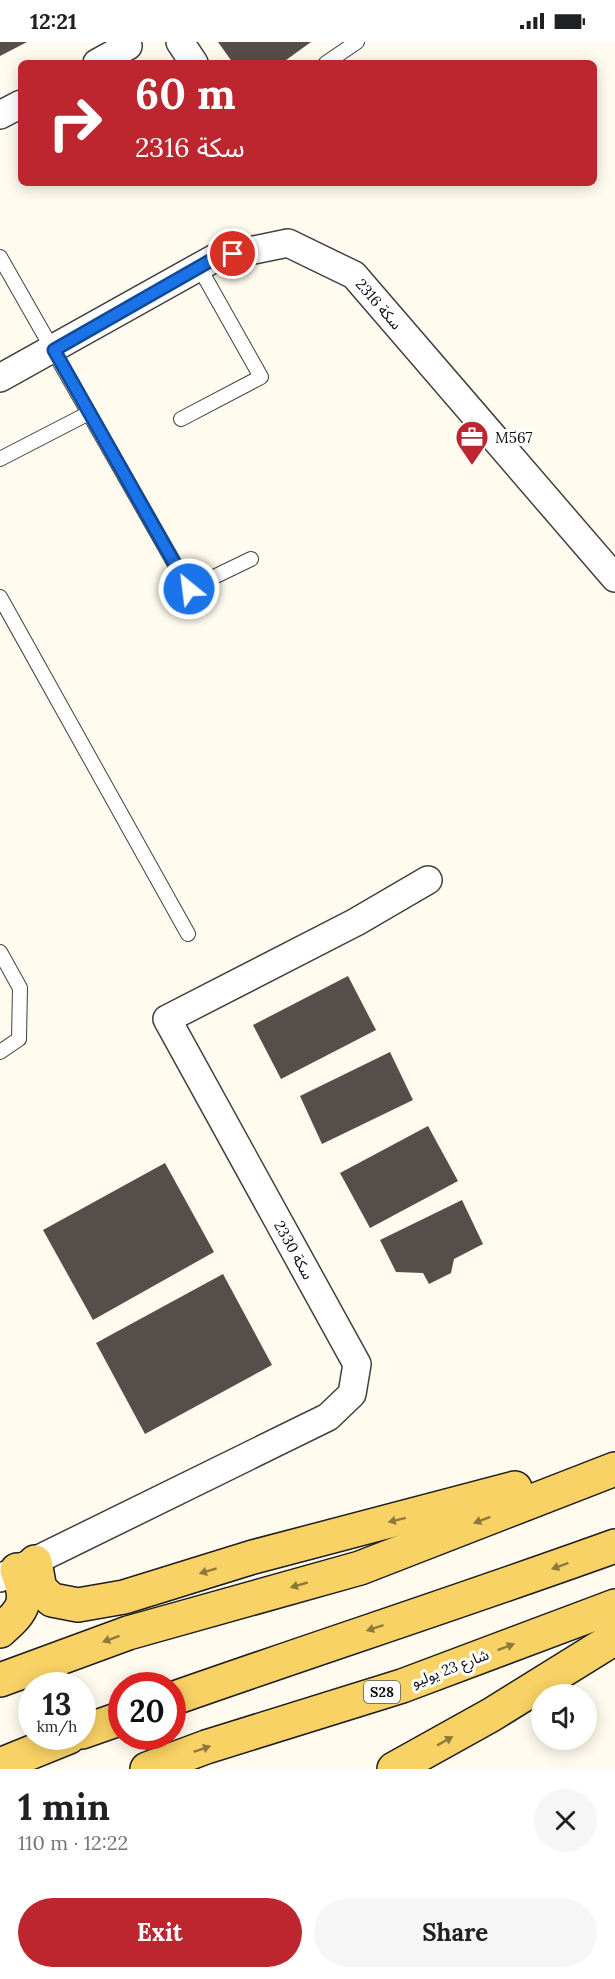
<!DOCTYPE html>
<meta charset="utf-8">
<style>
:root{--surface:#fff;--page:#f6f6f6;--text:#202124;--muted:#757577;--accent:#bd252f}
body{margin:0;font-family:Lora,"Noto Sans Arabic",serif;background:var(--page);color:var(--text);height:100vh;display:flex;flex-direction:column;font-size:22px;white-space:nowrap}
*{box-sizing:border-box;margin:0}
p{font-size:20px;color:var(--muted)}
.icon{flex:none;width:33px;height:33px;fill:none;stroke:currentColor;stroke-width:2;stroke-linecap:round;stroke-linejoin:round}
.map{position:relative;height:1727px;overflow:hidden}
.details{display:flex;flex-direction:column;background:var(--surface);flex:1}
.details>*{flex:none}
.hud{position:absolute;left:18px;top:18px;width:579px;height:126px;border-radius:9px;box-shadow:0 3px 15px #0003;background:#bd252f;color:#fff;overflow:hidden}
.tools{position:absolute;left:531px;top:1642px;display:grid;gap:12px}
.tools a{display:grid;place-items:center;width:66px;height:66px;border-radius:50%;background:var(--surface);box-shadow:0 3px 15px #0003;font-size:30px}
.speed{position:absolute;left:18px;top:1630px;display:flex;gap:12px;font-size:30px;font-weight:700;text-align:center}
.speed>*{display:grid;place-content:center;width:78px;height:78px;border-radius:50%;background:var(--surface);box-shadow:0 3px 15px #0003;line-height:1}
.speed small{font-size:15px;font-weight:400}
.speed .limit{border:9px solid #d22;background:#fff;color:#111}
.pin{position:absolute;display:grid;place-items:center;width:51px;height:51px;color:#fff;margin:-26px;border:3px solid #fff;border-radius:50%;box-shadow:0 2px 6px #0007}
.me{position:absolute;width:66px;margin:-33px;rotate:331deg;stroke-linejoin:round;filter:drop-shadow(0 0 4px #0008)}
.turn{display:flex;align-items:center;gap:21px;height:126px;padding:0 18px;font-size:27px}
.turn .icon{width:78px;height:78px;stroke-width:2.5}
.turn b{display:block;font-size:42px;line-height:51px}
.round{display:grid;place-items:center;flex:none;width:63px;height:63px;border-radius:32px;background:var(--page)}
.summary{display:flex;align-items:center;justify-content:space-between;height:102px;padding:0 18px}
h1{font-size:36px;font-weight:700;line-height:45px}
.cta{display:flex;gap:12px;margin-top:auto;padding:12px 18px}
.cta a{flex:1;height:69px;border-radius:36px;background:var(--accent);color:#fff;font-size:24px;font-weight:700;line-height:69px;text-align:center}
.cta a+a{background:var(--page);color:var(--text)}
.status{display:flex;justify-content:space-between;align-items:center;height:42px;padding:0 30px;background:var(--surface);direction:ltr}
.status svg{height:16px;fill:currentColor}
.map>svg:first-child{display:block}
.building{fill:#564e4a}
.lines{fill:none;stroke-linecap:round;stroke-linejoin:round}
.lane-casing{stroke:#404040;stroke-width:16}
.street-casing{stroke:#404040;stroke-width:30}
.primary-casing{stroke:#1e1e1e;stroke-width:36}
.lane{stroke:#fff;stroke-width:14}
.street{stroke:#fff;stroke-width:27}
.primary{stroke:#f8d264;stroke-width:33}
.oneway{fill:#8e793d}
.route-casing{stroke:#114b97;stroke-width:15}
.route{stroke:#1a73e8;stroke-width:10}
.labels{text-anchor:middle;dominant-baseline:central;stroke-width:6;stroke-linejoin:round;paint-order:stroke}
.shield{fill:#fff;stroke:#565656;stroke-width:1.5}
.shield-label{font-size:14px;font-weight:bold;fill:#0d0d0d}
.street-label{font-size:15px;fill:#0d0d0d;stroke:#fff}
.poi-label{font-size:15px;fill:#0d0d0d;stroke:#fff;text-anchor:start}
</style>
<div class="status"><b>12:21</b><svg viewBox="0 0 49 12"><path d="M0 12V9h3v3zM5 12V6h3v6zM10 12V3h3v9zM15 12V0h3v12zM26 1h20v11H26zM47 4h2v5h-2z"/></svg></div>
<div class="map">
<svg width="615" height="1727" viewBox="0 0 615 1727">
<rect width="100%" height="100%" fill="#fffbee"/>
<g class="building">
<path d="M0 0H27L0 14Z"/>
<path d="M218 0H311L282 21H233Z"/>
<path d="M348 934 376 988 281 1037 253 983Z"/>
<path d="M390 1010 413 1058 322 1102 300 1054Z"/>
<path d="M428 1084 458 1139 370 1186 340 1131Z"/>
<path d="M165 1121 214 1210 93 1278 43 1188Z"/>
<path d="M462 1158 483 1202 454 1217 451 1231 429 1242 423 1231 396 1230 380 1198Z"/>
<path d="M223 1232 272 1323 145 1392 96 1301Z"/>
</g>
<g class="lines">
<defs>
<g id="lane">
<path d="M326 21 357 0"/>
<path d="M0 215 189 547 251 517"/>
<path d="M181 377 261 335 199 225"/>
<path d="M0 417 89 371"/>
<path d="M0 555 188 892"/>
<path d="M0 910 20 946 19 997 0 1010"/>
</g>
<g id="street">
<path d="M180 0 194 21"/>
<path d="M97 21 128 4"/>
<path d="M0 73 21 62"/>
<path d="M0 336 215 216 288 201 354 233 615 536"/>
<path d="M0 1536 328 1375 352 1352 357 1322 167 977 356 880 428 838"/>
</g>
<g id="primary">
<path d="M35 1520 40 1547 52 1558 78 1563 124 1555 253 1515 515 1446"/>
<path d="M0 1589C25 1567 29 1560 17 1528"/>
<path d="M0 1638 128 1591 360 1526 615 1427"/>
<path d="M172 1657C320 1605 468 1557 615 1504"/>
<path d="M82 1690 122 1676"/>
<path d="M0 1723 69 1695"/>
<path d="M147 1727 206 1705 402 1644 615 1564"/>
<path d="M394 1727 491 1673 615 1596"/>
</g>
</defs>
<use href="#lane" class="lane-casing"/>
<use href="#street" class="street-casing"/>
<use href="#primary" class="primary-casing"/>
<use href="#lane" class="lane"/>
<use href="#street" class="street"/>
<use href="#primary" class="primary"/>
</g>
<defs><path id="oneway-solid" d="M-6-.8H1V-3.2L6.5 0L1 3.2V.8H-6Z" transform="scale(1.5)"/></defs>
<g class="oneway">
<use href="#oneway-solid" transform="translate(397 1478) rotate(166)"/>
<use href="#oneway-solid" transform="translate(482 1478) rotate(159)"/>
<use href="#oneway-solid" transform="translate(560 1524) rotate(160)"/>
<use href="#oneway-solid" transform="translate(208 1529) rotate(163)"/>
<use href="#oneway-solid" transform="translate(299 1543) rotate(164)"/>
<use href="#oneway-solid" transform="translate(375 1586) rotate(162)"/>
<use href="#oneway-solid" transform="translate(111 1597) rotate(160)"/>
<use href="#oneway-solid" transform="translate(506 1605) rotate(-21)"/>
<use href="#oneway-solid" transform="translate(445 1699) rotate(-29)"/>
<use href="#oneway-solid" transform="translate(202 1707) rotate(-19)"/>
</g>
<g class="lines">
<defs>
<path id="route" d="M189 547 54 308 215 216 233 212"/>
</defs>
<use href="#route" class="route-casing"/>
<use href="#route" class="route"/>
</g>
<defs>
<symbol id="office-pin" viewBox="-11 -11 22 30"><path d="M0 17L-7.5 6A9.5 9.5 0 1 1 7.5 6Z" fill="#bd252f" stroke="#fff"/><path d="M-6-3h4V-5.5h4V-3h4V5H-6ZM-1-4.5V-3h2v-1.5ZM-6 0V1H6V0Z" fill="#fff"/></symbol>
</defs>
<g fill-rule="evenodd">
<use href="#office-pin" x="453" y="376" width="38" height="52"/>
</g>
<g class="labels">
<rect class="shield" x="364" y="1639" width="36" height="22" rx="4.5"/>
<g class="shield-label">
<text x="382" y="1650">S28</text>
</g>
<g class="street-label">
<text transform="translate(379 262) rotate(49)">2316 سكة</text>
<text transform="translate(294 1208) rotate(61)">سكة 2330</text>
<text transform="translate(450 1626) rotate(-21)">شارع 23 يوليو</text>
</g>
<g class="poi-label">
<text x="495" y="395">M567</text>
</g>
</g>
</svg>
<div class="tools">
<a><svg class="icon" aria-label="sound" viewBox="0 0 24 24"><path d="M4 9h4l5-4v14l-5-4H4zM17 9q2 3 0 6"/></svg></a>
</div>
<div class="speed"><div>13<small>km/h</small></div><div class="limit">20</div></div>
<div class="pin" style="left:233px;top:212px;background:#d93025"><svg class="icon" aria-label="arrive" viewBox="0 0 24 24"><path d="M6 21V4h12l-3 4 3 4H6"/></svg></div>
<svg class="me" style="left:189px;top:547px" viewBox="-20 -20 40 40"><circle r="17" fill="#1a73e8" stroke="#fff" stroke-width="3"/><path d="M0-11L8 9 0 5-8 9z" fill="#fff"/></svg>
<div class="hud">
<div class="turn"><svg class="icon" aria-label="right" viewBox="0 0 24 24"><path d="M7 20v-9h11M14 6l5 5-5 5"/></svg><div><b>60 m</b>2316 سكة</div></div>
</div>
</div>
<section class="details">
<div class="summary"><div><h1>1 min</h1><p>110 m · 12:22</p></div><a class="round"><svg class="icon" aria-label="close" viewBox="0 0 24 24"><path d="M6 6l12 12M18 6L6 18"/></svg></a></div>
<div class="cta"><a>Exit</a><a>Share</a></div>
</section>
